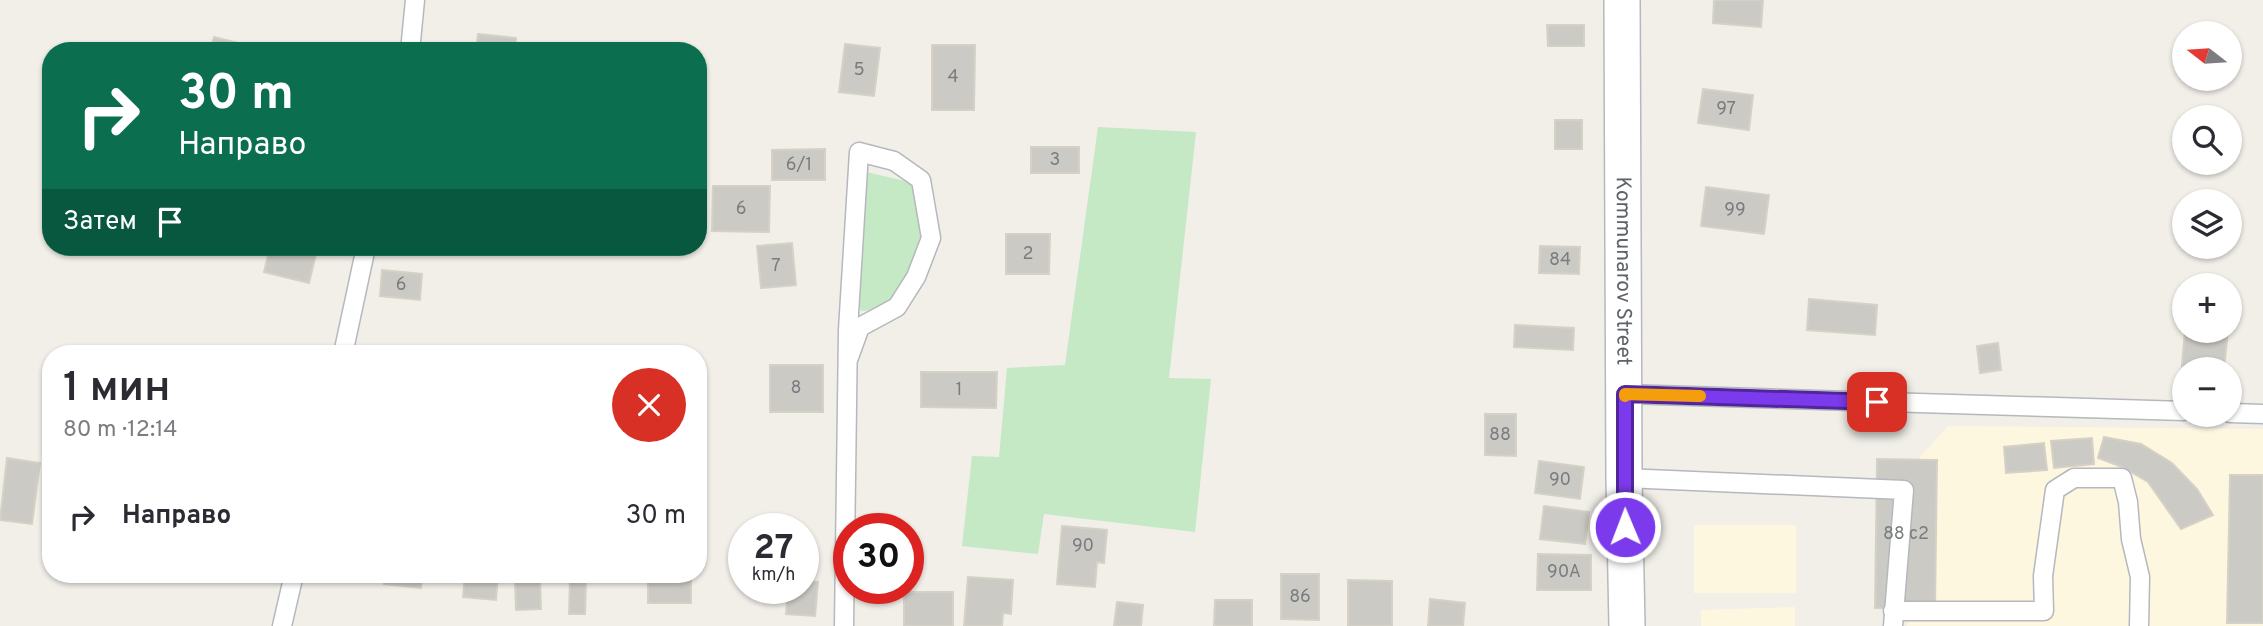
<!DOCTYPE html>
<html lang="ru">
<meta charset="utf-8">
<style>
:root{--surface:#fff;--page:#f7f7f7;--text:#2b2b33;--muted:#7c7c81}
body{margin:0;font-family:Overpass,sans-serif;background:var(--page);color:var(--text);height:100vh;display:flex;flex-direction:column;font-size:26px;white-space:nowrap}
*{box-sizing:border-box;margin:0}
p{font-size:23px;color:var(--muted)}
.icon{flex:none;width:38px;height:38px;fill:none;stroke:currentColor;stroke-width:2;stroke-linecap:round;stroke-linejoin:round}
.map{position:relative;flex:1;overflow:hidden}
.side{position:absolute;left:42px;top:345px;width:665px;height:238px;display:flex;flex-direction:column;background:var(--surface);border-radius:28px;box-shadow:0 2px 5px #0004}
.side>*{flex:none}
.guide{position:absolute;left:42px;top:42px;width:665px;height:214px;border-radius:28px;box-shadow:0 2px 5px #0004;background:#0b6e4f;color:#fff;overflow:hidden}
.needle{width:46px;rotate:287deg}
.fabs{position:absolute;left:2172px;top:21px;display:grid;gap:14px}
.fabs a{display:grid;place-items:center;width:70px;height:70px;border-radius:50%;background:var(--surface);box-shadow:0 2px 5px #0004;font-size:35px}
.speed{position:absolute;left:728px;top:513px;display:flex;gap:14px;font-size:35px;font-weight:700;text-align:center}
.speed>*{display:grid;place-content:center;width:91px;height:91px;border-radius:50%;background:var(--surface);box-shadow:0 2px 5px #0004;line-height:1}
.speed small{font-size:18px;font-weight:400}
.speed .limit{border:10px solid #d22;background:#fff;color:#111}
.pin{position:absolute;display:grid;place-items:center;width:60px;height:60px;color:#fff;margin:-30px;border-radius:14px;box-shadow:0 4px 10px #0006}
.me{position:absolute;width:77px;margin:-38px;rotate:359deg;stroke-linejoin:round;filter:drop-shadow(0 0 5px #0008)}
.turn{display:flex;align-items:center;gap:24px;height:147px;padding:0 21px;font-size:32px}
.turn .icon{width:91px;height:91px;stroke-width:2.5}
.turn b{display:block;font-size:49px;line-height:60px}
.then{display:flex;align-items:center;height:66px;padding:0 21px;background:#0003;gap:14px;font-size:26px}
.round{display:grid;place-items:center;flex:none;width:74px;height:74px;border-radius:37px;background:var(--page)}
.overview{display:flex;align-items:center;justify-content:space-between;height:119px;padding:0 21px}
h1{font-size:42px;font-weight:600;line-height:52px}
ul{padding:0;list-style:none}
li{display:flex;align-items:center;gap:21px;height:105px;padding:0 21px}
li div{flex:1}
li b{display:block;font-size:26px}
li em{font-style:normal}
.map>svg:first-child{display:block}
.commercial{fill:#fef7e0}
.green{fill:#c5e8c5}
.building{fill:#cccac5;stroke:#d6d1c6;stroke-width:2}
.lines{fill:none;stroke-linecap:round;stroke-linejoin:round}
.lane-casing{stroke:#b5b8bc;stroke-width:21}
.street-casing{stroke:#b5b8bc;stroke-width:38}
.lane{stroke:#fff;stroke-width:18}
.street{stroke:#fff;stroke-width:35}
.route-casing{stroke:#51269a;stroke-width:18}
.route{stroke:#7c3aed;stroke-width:12}
.slow{stroke:#f59e0b;stroke-width:12}
.labels{text-anchor:middle;dominant-baseline:central;stroke-width:6;stroke-linejoin:round;paint-order:stroke}
.number-label{font-size:18px;fill:#7a7d7f}
.street-label{font-size:21px;fill:#5f6368;stroke:#fff}
</style>
<div class="map">
<svg width="2263" height="626" viewBox="0 0 2263 626">
<rect width="100%" height="100%" fill="#f1efe8"/>
<g class="commercial">
<path d="M1948 426 2263 429V626H1907L1920 457Z"/>
<rect x="1694" y="525" width="102" height="68"/>
<path d="M1795 607V626H1701V610Z"/>
</g>
<g class="green">
<path d="M1098 127 1196 132 1169 378 1211 379 1195 532 1044 514 1038 554 962 546 972 456 999 457 1007 368 1065 365Z"/>
<path d="M862 171 909 182C935 222 919 307 862 311L858 308 854 294Z"/>
</g>
<g class="building">
<path d="M1714 0H1763L1761 27 1713 23Z"/>
<path d="M1547 25H1584V46H1548Z"/>
<path d="M478 34 516 38 515 51H476Z"/>
<path d="M214 37 258 48V51H210Z"/>
<path d="M845 44 880 48 874 96 839 92Z"/>
<path d="M932 45H975L974 110H932Z"/>
<path d="M1703 89 1753 95 1749 130 1698 123Z"/>
<rect x="1555" y="120" width="27" height="29"/>
<rect x="1031" y="147" width="48" height="26"/>
<path d="M825 149V180H772V150Z"/>
<path d="M713 186H770L769 232 712 231Z"/>
<path d="M1706 187 1769 195 1764 234 1701 226Z"/>
<path d="M1006 234H1050L1049 274H1006Z"/>
<path d="M792 243 796 285 761 288 757 246Z"/>
<path d="M1540 246 1580 247 1579 274 1539 273Z"/>
<path d="M270 247H289L316 254 309 283 264 272Z"/>
<path d="M382 270 422 274 420 300 380 296Z"/>
<path d="M1809 299 1877 305 1875 335 1807 330Z"/>
<path d="M1515 325 1574 328 1573 350 1514 347Z"/>
<path d="M2185 331H2228L2224 369H2184V377L2181 376Z"/>
<path d="M1998 343 2001 370 1980 373 1977 346Z"/>
<rect x="770" y="365" width="53" height="47"/>
<path d="M921 372H997L996 408 921 407Z"/>
<path d="M1485 414H1516V456L1485 455Z"/>
<path d="M2104 437 2141 444 2172 463 2197 489 2213 515 2181 529 2148 482 2122 467 2098 458Z"/>
<path d="M2092 438 2094 464 2054 468 2051 441Z"/>
<path d="M2044 443 2047 470 2006 473 2004 447Z"/>
<path d="M7 458 40 463 32 524 0 520Z"/>
<path d="M1877 459 1937 460 1935 609 1875 608Z"/>
<path d="M1539 461 1584 467 1580 499 1535 493Z"/>
<path d="M2230 475H2263V623H2227Z"/>
<path d="M1544 506 1589 512 1585 544 1540 539Z"/>
<path d="M1062 526 1107 530 1104 563 1097 562 1095 587 1057 584Z"/>
<path d="M1538 554 1591 555V590H1537Z"/>
<path d="M385 574H422L421 588 384 584Z"/>
<path d="M465 574H498L496 600 463 597Z"/>
<rect x="648" y="574" width="43" height="29"/>
<path d="M1281 574H1319V620L1281 619Z"/>
<path d="M968 577 1013 580 1011 614 1003 613 1002 626H964Z"/>
<path d="M540 580 541 609 516 610 515 581Z"/>
<path d="M570 580H586L585 614H569Z"/>
<path d="M1348 580 1392 581V626H1348Z"/>
<path d="M803 581 818 582 815 616 786 614 788 588H803Z"/>
<rect x="904" y="592" width="49" height="34"/>
<path d="M1430 599 1465 603 1463 626H1428Z"/>
<path d="M1215 600H1252V626H1214Z"/>
<path d="M1117 602 1143 605 1141 626H1114Z"/>
</g>
<g class="lines">
<defs>
<g id="lane">
<path d="M410 51 415 0"/>
<path d="M343 354 366 247"/>
<path d="M1625 394 2184 411"/>
<path d="M2230 413 2263 414"/>
<path d="M1624 478 1904 490 1893 626"/>
<path d="M1893 611H2044L2043 576 2055 490 2074 478H2122L2128 502 2131 539 2140 577 2139 626"/>
<path d="M282 626 294 574"/>
<path d="M844 626 848 330 859 152 894 161 921 180 931 238 916 277 897 307 860 327 848 360"/>
</g>
<g id="street">
<path id="s1" d="M1622 0 1624 478 1627 626"/>
</g>
</defs>
<use href="#lane" class="lane-casing"/>
<use href="#street" class="street-casing"/>
<use href="#lane" class="lane"/>
<use href="#street" class="street"/>
</g>
<g class="lines">
<defs>
<path id="route" d="M1625 527V394L1877 402"/>
</defs>
<use href="#route" class="route-casing"/>
<use href="#route" class="route"/>
<path class="slow" d="M1625 396V394L1700 396"/>
</g>
<g class="labels">
<g class="number-label">
<text x="859" y="70">5</text>
<text x="953" y="77">4</text>
<text x="1726" y="109">97</text>
<text x="1055" y="160">3</text>
<text x="799" y="165">6/1</text>
<text x="741" y="209">6</text>
<text x="1735" y="210">99</text>
<text x="1028" y="254">2</text>
<text x="1560" y="260">84</text>
<text x="776" y="266">7</text>
<text x="401" y="285">6</text>
<text x="796" y="388">8</text>
<text x="959" y="390">1</text>
<text x="1500" y="435">88</text>
<text x="1560" y="480">90</text>
<text x="1906" y="534">88 с2</text>
<text x="1083" y="546">90</text>
<text x="1564" y="572">90А</text>
<text x="1300" y="597">86</text>
</g>
<g class="street-label">
<text stroke="none"><textPath href="#s1" startOffset="271">Kommunarov Street</textPath></text>
</g>
</g>
</svg>
<div class="fabs">
<a><svg class="needle" viewBox="-14 -14 28 28"><path d="M0-13l5 13h-10z" fill="#e53935"/><path d="M0 13l5-13h-10z" fill="#7c7c81"/></svg></a>
<a><svg class="icon" aria-label="search" viewBox="0 0 24 24"><circle cx="10" cy="10" r="6"/><path d="M15 15l6 6"/></svg></a>
<a><svg class="icon" aria-label="layers" viewBox="0 0 24 24"><path d="M12 4l9 5-9 5-9-5zM3 14l9 5 9-5"/></svg></a>
<a>+</a>
<a>−</a>
</div>
<div class="speed"><div>27<small>km/h</small></div><div class="limit">30</div></div>
<div class="pin" style="left:1877px;top:402px;background:#d93025"><svg class="icon" aria-label="arrive" viewBox="0 0 24 24"><path d="M6 21V4h12l-3 4 3 4H6"/></svg></div>
<svg class="me" style="left:1625px;top:527px" viewBox="-20 -20 40 40"><circle r="17" fill="#7c3aed" stroke="#fff" stroke-width="3"/><path d="M0-11L8 9 0 5-8 9z" fill="#fff"/></svg>
<div class="guide">
<div class="turn"><svg class="icon" aria-label="right" viewBox="0 0 24 24"><path d="M7 20v-9h11M14 6l5 5-5 5"/></svg><div><b>30 m</b>Направо</div></div>
<div class="then">Затем<svg class="icon" aria-label="arrive" viewBox="0 0 24 24"><path d="M6 21V4h12l-3 4 3 4H6"/></svg></div>
</div>
<section class="side">
<div class="overview"><div><h1>1 мин</h1><p>80 m · 12:14</p></div><a class="round" style="background:#d93025;color:#fff"><svg class="icon" aria-label="close" viewBox="0 0 24 24"><path d="M6 6l12 12M18 6L6 18"/></svg></a></div>
<ul>
<li><svg class="icon" aria-label="right" viewBox="0 0 24 24"><path d="M7 20v-9h11M14 6l5 5-5 5"/></svg><div><b>Направо</b></div><em>30 m</em></li>
</ul>
</section>
</div>
